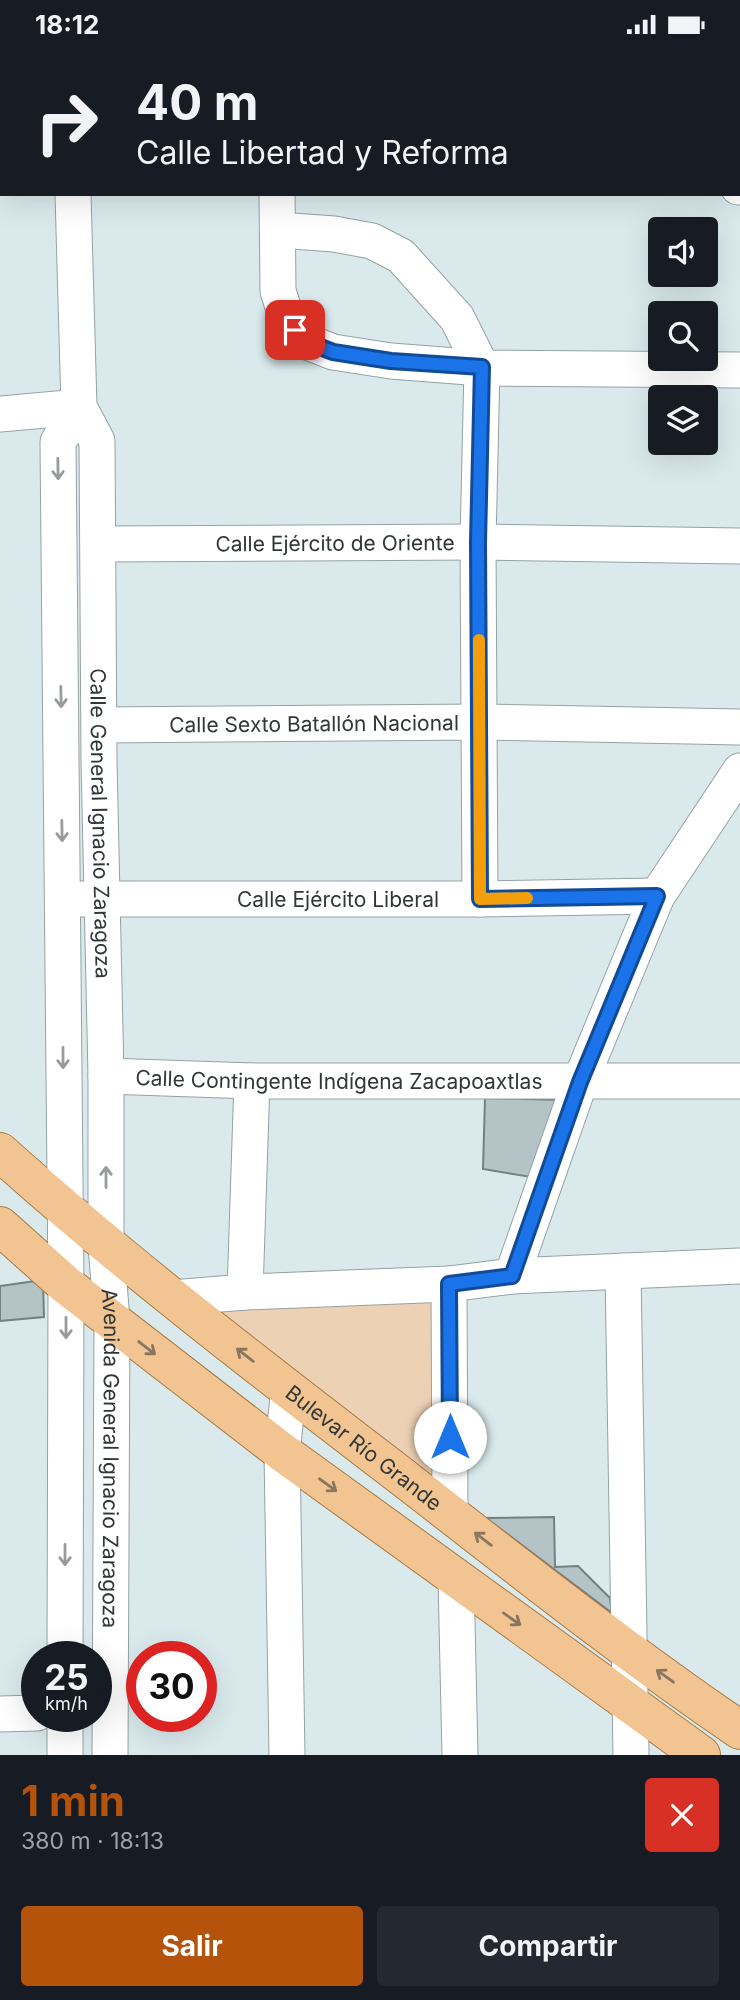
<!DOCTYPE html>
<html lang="es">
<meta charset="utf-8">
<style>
:root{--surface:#171b24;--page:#242831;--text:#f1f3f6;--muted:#9ea1a6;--accent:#b45309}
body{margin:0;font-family:Inter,sans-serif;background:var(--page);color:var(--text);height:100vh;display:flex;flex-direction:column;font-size:26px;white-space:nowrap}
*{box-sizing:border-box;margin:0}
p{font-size:23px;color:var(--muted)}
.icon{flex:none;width:38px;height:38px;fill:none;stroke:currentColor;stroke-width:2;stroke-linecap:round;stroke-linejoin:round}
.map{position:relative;height:1706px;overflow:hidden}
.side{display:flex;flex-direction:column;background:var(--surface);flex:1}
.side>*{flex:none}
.banner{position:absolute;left:0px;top:0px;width:740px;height:147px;box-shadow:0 7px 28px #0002;background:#171b24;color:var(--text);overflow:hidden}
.buttons{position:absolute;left:648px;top:168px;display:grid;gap:14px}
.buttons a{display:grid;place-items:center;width:70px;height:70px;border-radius:7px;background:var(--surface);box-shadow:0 7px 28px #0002;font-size:35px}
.speed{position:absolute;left:21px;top:1592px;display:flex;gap:14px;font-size:35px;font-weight:700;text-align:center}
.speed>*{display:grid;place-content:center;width:91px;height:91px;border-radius:50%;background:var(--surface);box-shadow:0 7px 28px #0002;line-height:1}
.speed small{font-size:18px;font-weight:400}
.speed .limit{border:10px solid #d22;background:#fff;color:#111}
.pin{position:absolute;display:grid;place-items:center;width:60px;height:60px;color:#fff;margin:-30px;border-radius:14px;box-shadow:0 4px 10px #0006}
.me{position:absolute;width:77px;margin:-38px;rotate:0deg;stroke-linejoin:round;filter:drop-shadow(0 0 5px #0008)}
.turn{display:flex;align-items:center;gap:24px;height:147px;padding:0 21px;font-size:32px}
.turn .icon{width:91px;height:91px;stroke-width:2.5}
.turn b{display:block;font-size:49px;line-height:60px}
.round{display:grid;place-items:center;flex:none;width:74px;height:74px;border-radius:7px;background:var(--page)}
.head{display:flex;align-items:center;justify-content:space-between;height:119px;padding:0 21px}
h1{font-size:42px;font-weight:700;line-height:52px;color:var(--accent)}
.cta{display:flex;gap:14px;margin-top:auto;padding:14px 21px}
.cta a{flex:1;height:80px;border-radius:7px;background:var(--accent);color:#fff;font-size:28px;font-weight:700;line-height:80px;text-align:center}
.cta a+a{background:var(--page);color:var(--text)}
.status{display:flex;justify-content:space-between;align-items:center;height:49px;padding:0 35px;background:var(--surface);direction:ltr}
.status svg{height:19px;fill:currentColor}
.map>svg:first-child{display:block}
.green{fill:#edd1b5}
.building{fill:#b4c3c5;stroke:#738183;stroke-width:2}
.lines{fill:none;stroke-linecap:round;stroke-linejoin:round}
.minor-casing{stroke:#94a2a4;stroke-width:37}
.major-casing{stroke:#a97941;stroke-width:40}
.minor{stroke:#fff;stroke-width:35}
.major{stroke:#f2c491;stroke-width:38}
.oneway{stroke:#989b9b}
.oneway2{stroke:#887660}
.route-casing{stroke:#114b97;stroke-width:18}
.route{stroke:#1a73e8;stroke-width:12}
.slow{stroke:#f59e0b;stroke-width:12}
.labels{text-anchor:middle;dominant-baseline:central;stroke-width:5;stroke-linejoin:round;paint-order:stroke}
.street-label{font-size:21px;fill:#313737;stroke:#fff}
</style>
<div class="status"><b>18:12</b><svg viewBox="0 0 49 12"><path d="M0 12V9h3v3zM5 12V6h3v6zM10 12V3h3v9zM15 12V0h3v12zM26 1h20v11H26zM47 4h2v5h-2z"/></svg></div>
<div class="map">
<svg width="740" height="1706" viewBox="0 0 740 1706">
<rect width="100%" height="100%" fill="#daeaec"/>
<path class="green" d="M436 1247 439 1441 205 1259Z"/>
<g class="building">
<path d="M485 1049 559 1051 531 1128 483 1120Z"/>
<path d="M43 1231 44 1268 0 1272V1237Z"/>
<path d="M554 1468 555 1518 578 1517 610 1549 612 1564 486 1469Z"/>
</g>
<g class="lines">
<defs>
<g id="minor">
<path d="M71 0V2"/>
<path d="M275 0V2"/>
<path d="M380 2 385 0"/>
<path d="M738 69H740"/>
<path d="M0 93H2"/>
<path d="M738 138H740"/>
<path id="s1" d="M73 145 79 358 97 392 99 712 106 1027V1196L112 1272 110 1706"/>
<path d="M277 145 278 242 286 267 295 281 305 292 333 303 391 312 482 319 740 321"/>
<path d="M278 181 334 185 372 192 401 207 457 269 482 319 478 493 480 850"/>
<path d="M0 365 79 358"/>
<path id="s2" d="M99 495 478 493 740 497"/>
<path id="s3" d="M99 676 480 673 740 678"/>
<path id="s4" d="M76 850H480L657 847"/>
<path id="s5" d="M106 1027 252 1032H740"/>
<path d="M623 1222 631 1706"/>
<path d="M512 1227 580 1033 657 847 740 722"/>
<path d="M449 1235 450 1464"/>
<path d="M245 1243 252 1032"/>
<path d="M172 1249 245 1243 449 1235 512 1227 740 1217"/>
<path d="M456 1530 460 1706"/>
<path d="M65 1608 66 1236 58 393 79 358"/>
<path d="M0 1665 37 1664"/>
<path d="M65 1668V1706"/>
<path d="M287 1706 282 1403 289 1340"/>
</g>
<g id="major">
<path id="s6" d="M0 1103C129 1219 267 1324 405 1430 515 1515 625 1603 740 1681"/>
<path d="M0 1177 66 1236 282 1403 701 1706"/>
</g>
</defs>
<use href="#minor" class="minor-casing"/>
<use href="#major" class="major-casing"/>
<use href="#minor" class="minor"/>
<use href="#major" class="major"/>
</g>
<defs><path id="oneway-shaft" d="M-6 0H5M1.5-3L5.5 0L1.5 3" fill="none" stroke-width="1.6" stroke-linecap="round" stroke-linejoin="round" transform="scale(1.75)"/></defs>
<g class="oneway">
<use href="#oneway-shaft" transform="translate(58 420) rotate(89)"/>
<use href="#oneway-shaft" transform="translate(61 648) rotate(89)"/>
<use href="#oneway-shaft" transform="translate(62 782) rotate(89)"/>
<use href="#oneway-shaft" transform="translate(63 1009) rotate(90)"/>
<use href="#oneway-shaft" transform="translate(106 1128) rotate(-90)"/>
<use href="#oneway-shaft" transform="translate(66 1279) rotate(90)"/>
<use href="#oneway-shaft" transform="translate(65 1506) rotate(90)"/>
</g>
<g class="oneway2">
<use href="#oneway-shaft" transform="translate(147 1299) rotate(38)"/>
<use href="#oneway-shaft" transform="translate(245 1306) rotate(-142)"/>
<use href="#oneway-shaft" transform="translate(328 1436) rotate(36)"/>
<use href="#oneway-shaft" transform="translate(483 1490) rotate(-143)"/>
<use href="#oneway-shaft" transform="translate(512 1570) rotate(35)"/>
<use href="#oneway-shaft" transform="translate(665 1627) rotate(-144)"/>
</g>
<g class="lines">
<defs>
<path id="route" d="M295 281 305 292 333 303 391 312 482 318 478 493 480 850 657 847 580 1033 512 1227 449 1235 450 1388"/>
</defs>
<use href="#route" class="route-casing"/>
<use href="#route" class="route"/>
<path class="slow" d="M479 591 480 850 527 849"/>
</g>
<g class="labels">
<g class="street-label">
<text stroke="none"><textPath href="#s2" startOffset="236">Calle Ejército de Oriente</textPath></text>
<text stroke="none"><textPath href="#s3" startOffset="215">Calle Sexto Batallón Nacional</textPath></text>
<text stroke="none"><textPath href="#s1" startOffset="634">Calle General Ignacio Zaragoza</textPath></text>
<text stroke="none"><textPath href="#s4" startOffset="262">Calle Ejército Liberal</textPath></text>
<text stroke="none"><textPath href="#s5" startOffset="233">Calle Contingente Indígena Zacapoaxtlas</textPath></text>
<text stroke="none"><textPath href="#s6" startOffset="469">Bulevar Río Grande</textPath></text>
<text stroke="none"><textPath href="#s1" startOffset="1269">Avenida General Ignacio Zaragoza</textPath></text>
</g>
</g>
</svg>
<div class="buttons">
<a><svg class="icon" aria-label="sound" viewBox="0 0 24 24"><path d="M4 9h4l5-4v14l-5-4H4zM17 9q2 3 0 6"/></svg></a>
<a><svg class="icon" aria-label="search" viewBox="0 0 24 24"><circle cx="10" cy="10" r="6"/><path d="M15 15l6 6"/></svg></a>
<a><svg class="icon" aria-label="layers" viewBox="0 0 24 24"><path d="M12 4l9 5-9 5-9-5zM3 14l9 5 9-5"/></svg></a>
</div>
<div class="speed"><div>25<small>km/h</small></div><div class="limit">30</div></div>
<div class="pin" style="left:295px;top:281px;background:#d93025"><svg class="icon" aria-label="arrive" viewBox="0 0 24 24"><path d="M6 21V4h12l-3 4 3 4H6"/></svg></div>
<svg class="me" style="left:450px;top:1388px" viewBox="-20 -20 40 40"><circle r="19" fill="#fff"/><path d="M0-13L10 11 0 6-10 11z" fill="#1a73e8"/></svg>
<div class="banner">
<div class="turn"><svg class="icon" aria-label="right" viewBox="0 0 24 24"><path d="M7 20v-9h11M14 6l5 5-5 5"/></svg><div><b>40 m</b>Calle Libertad y Reforma</div></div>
</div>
</div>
<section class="side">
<div class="head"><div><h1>1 min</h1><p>380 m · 18:13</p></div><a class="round" style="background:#d93025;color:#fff"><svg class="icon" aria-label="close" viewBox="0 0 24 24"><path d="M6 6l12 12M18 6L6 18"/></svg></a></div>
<div class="cta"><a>Salir</a><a>Compartir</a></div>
</section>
